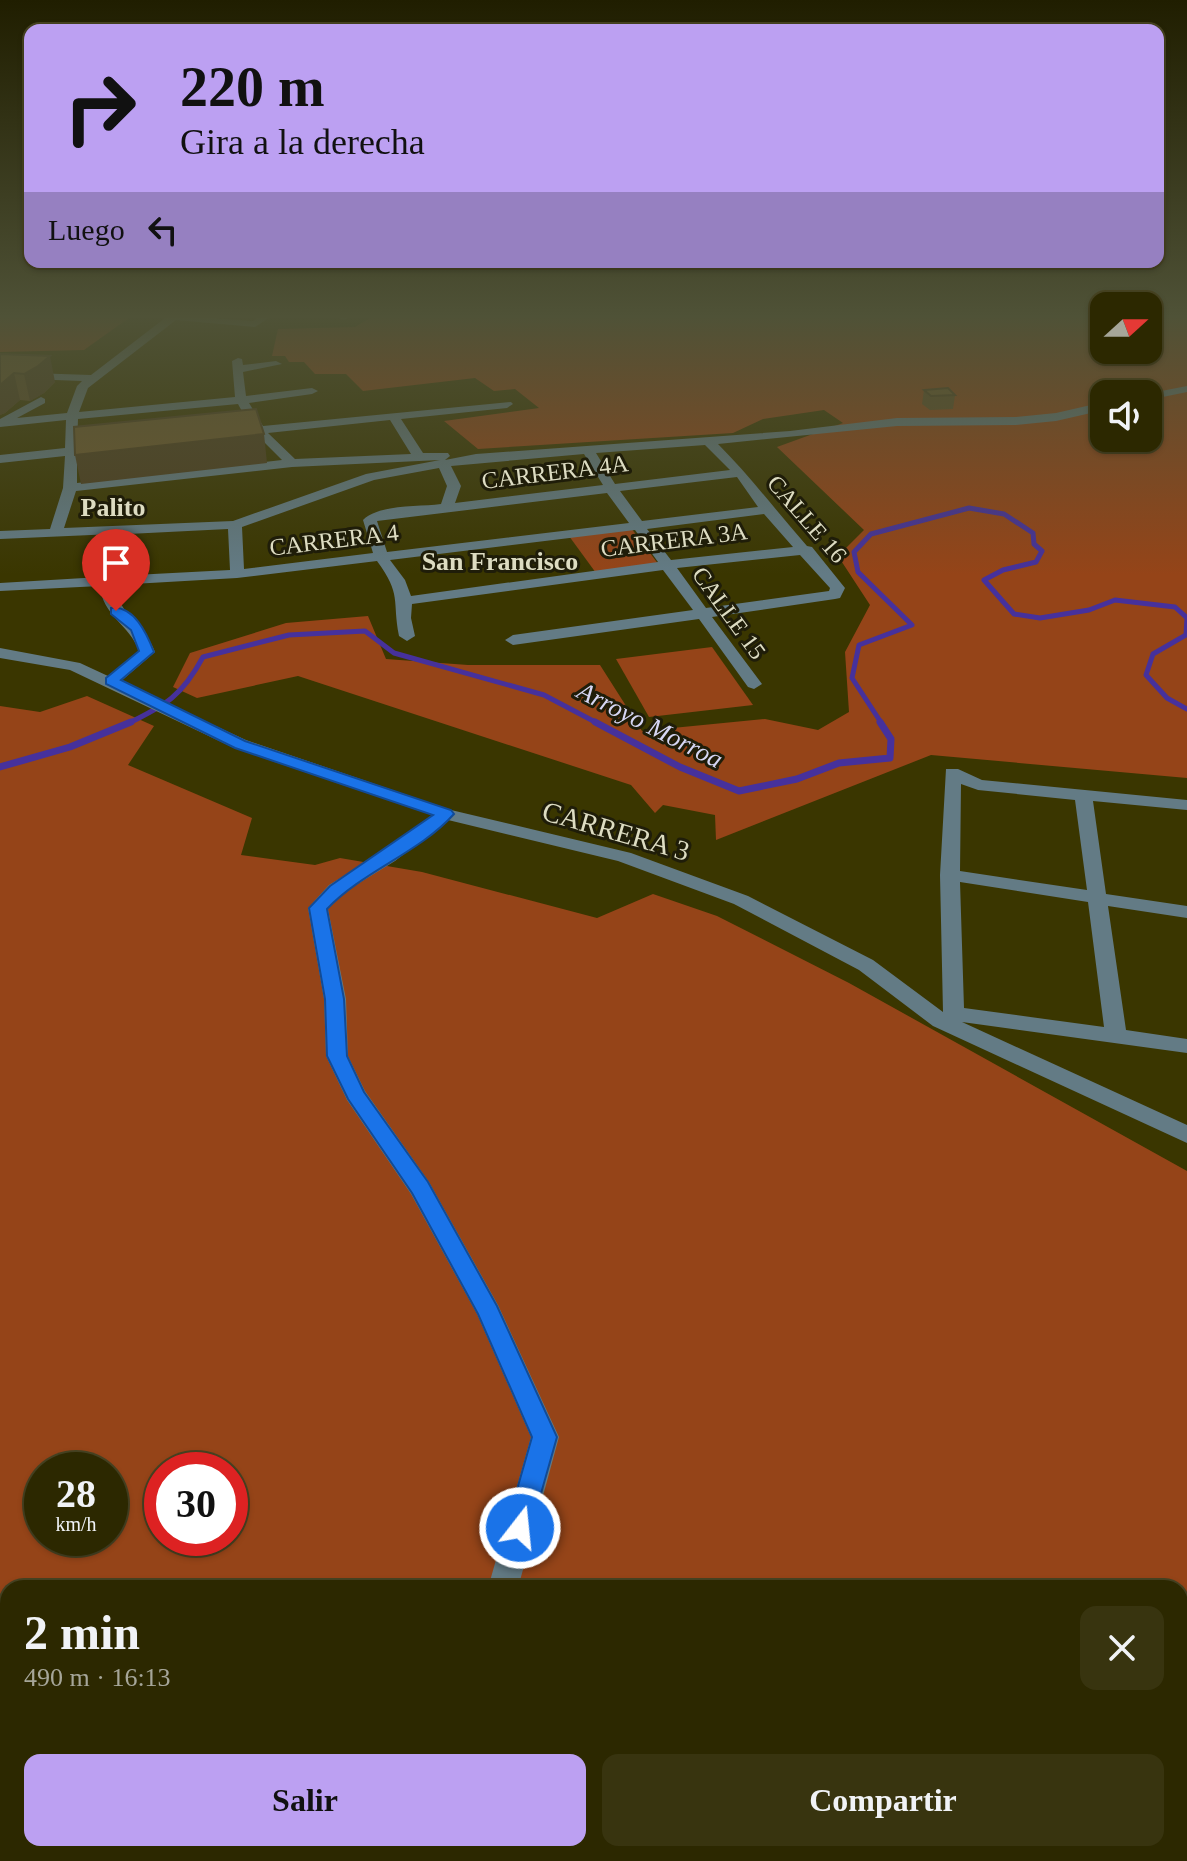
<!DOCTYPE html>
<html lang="es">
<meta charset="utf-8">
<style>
:root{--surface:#2c2800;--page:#38340f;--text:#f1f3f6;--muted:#a6a699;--line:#484422;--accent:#bca0f2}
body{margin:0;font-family:Georgia,serif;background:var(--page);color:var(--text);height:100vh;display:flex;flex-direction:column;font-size:30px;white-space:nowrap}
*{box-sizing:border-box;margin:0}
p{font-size:26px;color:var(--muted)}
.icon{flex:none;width:44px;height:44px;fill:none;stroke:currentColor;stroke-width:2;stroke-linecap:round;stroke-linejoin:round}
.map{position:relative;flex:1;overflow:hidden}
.panel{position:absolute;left:0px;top:1580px;width:1188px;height:282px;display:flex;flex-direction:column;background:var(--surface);border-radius:24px 24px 0 0;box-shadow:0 2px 6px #0004,0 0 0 2px var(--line)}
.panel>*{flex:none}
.top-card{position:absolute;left:24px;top:24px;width:1140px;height:244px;border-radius:16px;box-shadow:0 2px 6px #0004,0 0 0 2px var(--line);background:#bca0f2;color:#111;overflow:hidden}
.needle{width:52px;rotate:69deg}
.tools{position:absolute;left:1090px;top:292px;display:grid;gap:16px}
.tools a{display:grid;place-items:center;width:72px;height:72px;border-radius:16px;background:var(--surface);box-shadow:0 2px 6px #0004,0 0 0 2px var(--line);font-size:40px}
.speed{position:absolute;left:24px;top:1452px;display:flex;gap:16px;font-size:40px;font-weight:700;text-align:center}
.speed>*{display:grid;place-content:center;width:104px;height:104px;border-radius:50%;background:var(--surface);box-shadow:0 2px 6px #0004,0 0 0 2px var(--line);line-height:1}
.speed small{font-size:20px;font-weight:400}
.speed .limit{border:12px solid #d22;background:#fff;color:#111}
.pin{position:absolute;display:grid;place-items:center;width:68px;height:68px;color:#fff;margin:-82px -34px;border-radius:50% 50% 50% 0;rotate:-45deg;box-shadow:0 0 8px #0007}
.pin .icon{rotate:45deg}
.me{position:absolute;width:88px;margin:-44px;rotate:16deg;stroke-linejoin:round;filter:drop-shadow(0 0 6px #0008)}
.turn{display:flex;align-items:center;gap:28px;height:168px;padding:0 24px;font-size:36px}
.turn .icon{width:104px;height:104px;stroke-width:2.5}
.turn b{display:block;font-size:56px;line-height:68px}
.then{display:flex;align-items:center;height:76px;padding:0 24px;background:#0003;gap:16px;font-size:30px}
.round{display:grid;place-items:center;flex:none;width:84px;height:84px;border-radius:16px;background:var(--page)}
.head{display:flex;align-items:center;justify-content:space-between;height:136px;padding:0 24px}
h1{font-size:48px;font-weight:600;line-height:60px}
.action{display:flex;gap:16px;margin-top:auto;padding:16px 24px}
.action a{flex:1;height:92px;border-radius:16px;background:var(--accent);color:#111;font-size:32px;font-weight:600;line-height:92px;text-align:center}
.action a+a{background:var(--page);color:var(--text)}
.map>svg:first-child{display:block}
.green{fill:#954418;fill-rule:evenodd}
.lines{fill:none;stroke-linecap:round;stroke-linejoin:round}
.stream-far1{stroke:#46319c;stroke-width:5}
.stream{stroke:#46319c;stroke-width:7}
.minor{fill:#637b85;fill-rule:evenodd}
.wall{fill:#5e4d28}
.shaded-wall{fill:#4c3e20}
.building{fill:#6d592e;stroke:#4c3e20;stroke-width:2}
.route{fill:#1a73e8;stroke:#114b97;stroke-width:2}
.labels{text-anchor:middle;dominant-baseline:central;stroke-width:6;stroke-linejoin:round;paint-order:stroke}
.far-street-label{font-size:24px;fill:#dddcc2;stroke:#1f1d09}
.far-neighbourhood-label{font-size:26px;font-weight:bold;fill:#dddcc2;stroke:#1f1d09}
.far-water-label{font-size:26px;font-style:italic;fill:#d6d6f3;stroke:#1f1d09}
.street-label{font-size:28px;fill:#dddcc2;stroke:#1f1d09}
</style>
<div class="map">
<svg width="1187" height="1861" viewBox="0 0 1187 1861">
<rect width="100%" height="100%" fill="#3a3600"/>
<g class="green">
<path d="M0 315H133L84 350 0 352Z"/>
<path d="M375 315H1104V350H1148V315H1187V778L931 755 716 840 715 815 663 805 655 813 631 785 298 676 197 698 173 687 190 653 286 623 368 616 386 659 468 665H600L642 731 765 719 818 730 849 712 845 652 870 605 838 556 864 530 777 447 843 423 824 410 763 419 733 433 478 449 444 421 539 408 515 389 494 391 475 378 363 391 346 374H315L304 362H289L285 356H272L278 329 355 327ZM1104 394H1148V438H1104Z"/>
<path d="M631 528 659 565 596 573 569 536Z"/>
<path d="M712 647 753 705 649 717 616 659Z"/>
<path d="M87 696 154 726 128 765 252 818 241 855 315 865 340 858 422 872 597 918 653 894 717 916 849 983 1187 1171V1861H0V706L40 712ZM42 1470H110V1538H42ZM162 1470H230V1538H162ZM8 1588H1180V1854H8Z"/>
</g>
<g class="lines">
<g class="stream-far1">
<path d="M127 724C166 705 182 696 203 657L289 635 365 631 394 653 544 695 599 724"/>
<path d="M882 724 852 678 859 645 912 625 858 572 854 552 871 534 969 508 1004 514 1033 533 1034 544 1042 551 1036 562 1003 570 984 580 1014 614 1040 618 1089 610 1115 600 1175 607 1187 618 1186 635 1153 654 1146 675 1167 698 1187 709"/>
</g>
<g class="stream">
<path d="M595 722 680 767 739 791 797 779 839 763 890 758 891 739 880 722"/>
<path d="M0 767 70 747 131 722"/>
</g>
<g class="minor">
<path d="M169 315 253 321 262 315H273L255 327 176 320 88 388 79 412 235 397 232 361 238 358 242 359 243 365 276 361 282 364 243 372 246 396 312 388 318 391 312 394 249 403 263 426 511 402 513 404 507 408 401 419 423 453H448L450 456 445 460 476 454 790 431 897 418 1016 417 1056 413 1104 402V410L1056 421 1016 425 897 426 718 444C750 476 777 512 807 546L812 547 845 588 840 598 835 599 712 617 762 684 754 689 748 687 699 619 513 645 505 640 513 635 693 610 663 570 412 604 411 618 415 636 407 641 399 636C392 600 402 595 377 561L237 578 115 585C117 613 146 626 155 652L120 682 246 740 451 810 631 853 748 896 873 960 943 1012 940 875 946 769H958L982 780 1187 800V810L1093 801 1106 894 1187 906V918L1108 906 1126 1030 1187 1039V1053L962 1022 1187 1125V1143L933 1026 859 970 734 904 618 861 448 820 395 861 343 893 328 909 346 999 348 1056 365 1091 429 1182 498 1305 559 1437 518 1588H488L531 1437 477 1314 411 1194 347 1100 326 1056 324 999 308 908 329 885 381 853 432 815 234 748 70 670 0 658V648L80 663 108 676 139 651C130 625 102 615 100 586L0 591V583L101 577 114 534 0 539V531L50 529 63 488 65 456 0 463V455L65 448 66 420 0 427V419L41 397 45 399V403L17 418 67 413 77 386 82 381 0 378V372L91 375ZM238 404 251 428 231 430V436L256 434 282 460 77 483V454L105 448 99 444 77 447 78 419ZM390 420 411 454 295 459 268 433ZM705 445 730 470 615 484 596 453ZM584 454 603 485 455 503 461 486 451 466ZM440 460 366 474 233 521 64 528 76 491 292 467ZM439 468 447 486 441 504C419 507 379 504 363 520L373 553 244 569 242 527 374 480ZM737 477 758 507 642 521 620 491ZM607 493 629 523 387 552 377 521ZM764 514 793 547 671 560 647 529ZM228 529 230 570 115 576 128 534ZM635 530 658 562 411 596 405 580 390 560ZM800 555 830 588 829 591 706 608 677 568ZM961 784 978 790 1075 800 1087 890 960 871ZM960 882 1088 902 1104 1027 964 1008Z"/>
<path d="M340 315H353L344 320 340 319Z"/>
<path d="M1176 315H1187V319L1177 317Z"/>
<path d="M1187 386V392L1148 400 1146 394Z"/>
<path d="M438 1854H472L471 1861H437Z"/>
</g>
</g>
<g class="wall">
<path d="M0 354 55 382 44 393 30 401 20 400 5 413 0 415Z"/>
<path d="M924 390 955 395 953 409 930 410 922 404Z"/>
</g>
<g class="shaded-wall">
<path d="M50 356 55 382 44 393 30 401 24 374Z"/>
<path d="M14 373 20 400 5 413 0 415V385Z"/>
<path d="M264 434 267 463 81 484 75 455Z"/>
</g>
<g class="building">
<path d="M0 354 50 356 38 366 24 374 14 373 0 385Z"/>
<path d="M948 388 955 395 931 396 924 390Z"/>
<path d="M256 409 264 434 75 455 74 427Z"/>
</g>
<linearGradient id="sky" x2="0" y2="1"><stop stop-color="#201e00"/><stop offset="0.55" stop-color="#4f5237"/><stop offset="1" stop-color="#4f5237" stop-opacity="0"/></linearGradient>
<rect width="1187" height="575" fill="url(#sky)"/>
<path class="route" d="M111 608C134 605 147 634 154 652L121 680 245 741 451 810 454 814C419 853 363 871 327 909L344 999 347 1056 364 1092 428 1182 497 1306 557 1437 529 1536 520 1540 510 1536 506 1528 532 1437 478 1314 412 1193 348 1099 327 1056 325 999 309 908 330 886 433 815 235 748 106 684V678L139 651 131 630 111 614Z"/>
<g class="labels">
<g class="far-street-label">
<text transform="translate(555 472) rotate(-7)">CARRERA 4A</text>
<text transform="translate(807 519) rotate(49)">CALLE 16</text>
<text transform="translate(334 540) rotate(-7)">CARRERA 4</text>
<text transform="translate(674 540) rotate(-7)">CARRERA 3A</text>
<text transform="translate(729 613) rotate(54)">CALLE 15</text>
</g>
<g class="far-neighbourhood-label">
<text x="113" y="507">Palito</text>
<text x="500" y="561">San Francisco</text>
</g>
<g class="far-water-label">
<text transform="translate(650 725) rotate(27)">Arroyo Morroa</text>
</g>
<g class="street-label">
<text transform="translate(616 831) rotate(16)">CARRERA 3</text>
</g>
</g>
</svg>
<div class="tools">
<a><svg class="needle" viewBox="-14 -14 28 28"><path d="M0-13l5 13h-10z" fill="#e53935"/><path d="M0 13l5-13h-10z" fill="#a6a699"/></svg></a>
<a><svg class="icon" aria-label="sound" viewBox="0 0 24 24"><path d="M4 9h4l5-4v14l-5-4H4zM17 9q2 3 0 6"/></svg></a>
</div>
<div class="speed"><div>28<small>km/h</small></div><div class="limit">30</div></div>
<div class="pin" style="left:116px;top:611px;background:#d93025"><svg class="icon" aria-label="arrive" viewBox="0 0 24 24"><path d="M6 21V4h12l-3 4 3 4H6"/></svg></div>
<svg class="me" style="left:520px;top:1528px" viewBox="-20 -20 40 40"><circle r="17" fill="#1a73e8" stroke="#fff" stroke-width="3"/><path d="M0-11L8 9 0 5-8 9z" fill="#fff"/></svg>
<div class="top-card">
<div class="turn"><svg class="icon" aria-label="right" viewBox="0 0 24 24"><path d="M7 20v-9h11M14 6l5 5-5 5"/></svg><div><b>220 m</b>Gira a la derecha</div></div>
<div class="then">Luego<svg class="icon" aria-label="left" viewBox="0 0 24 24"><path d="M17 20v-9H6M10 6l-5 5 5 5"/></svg></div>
</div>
<section class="panel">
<div class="head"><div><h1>2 min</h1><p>490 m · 16:13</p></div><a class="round"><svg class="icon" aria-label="close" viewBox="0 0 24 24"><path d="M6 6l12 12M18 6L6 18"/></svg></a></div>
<div class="action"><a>Salir</a><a>Compartir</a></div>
</section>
</div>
